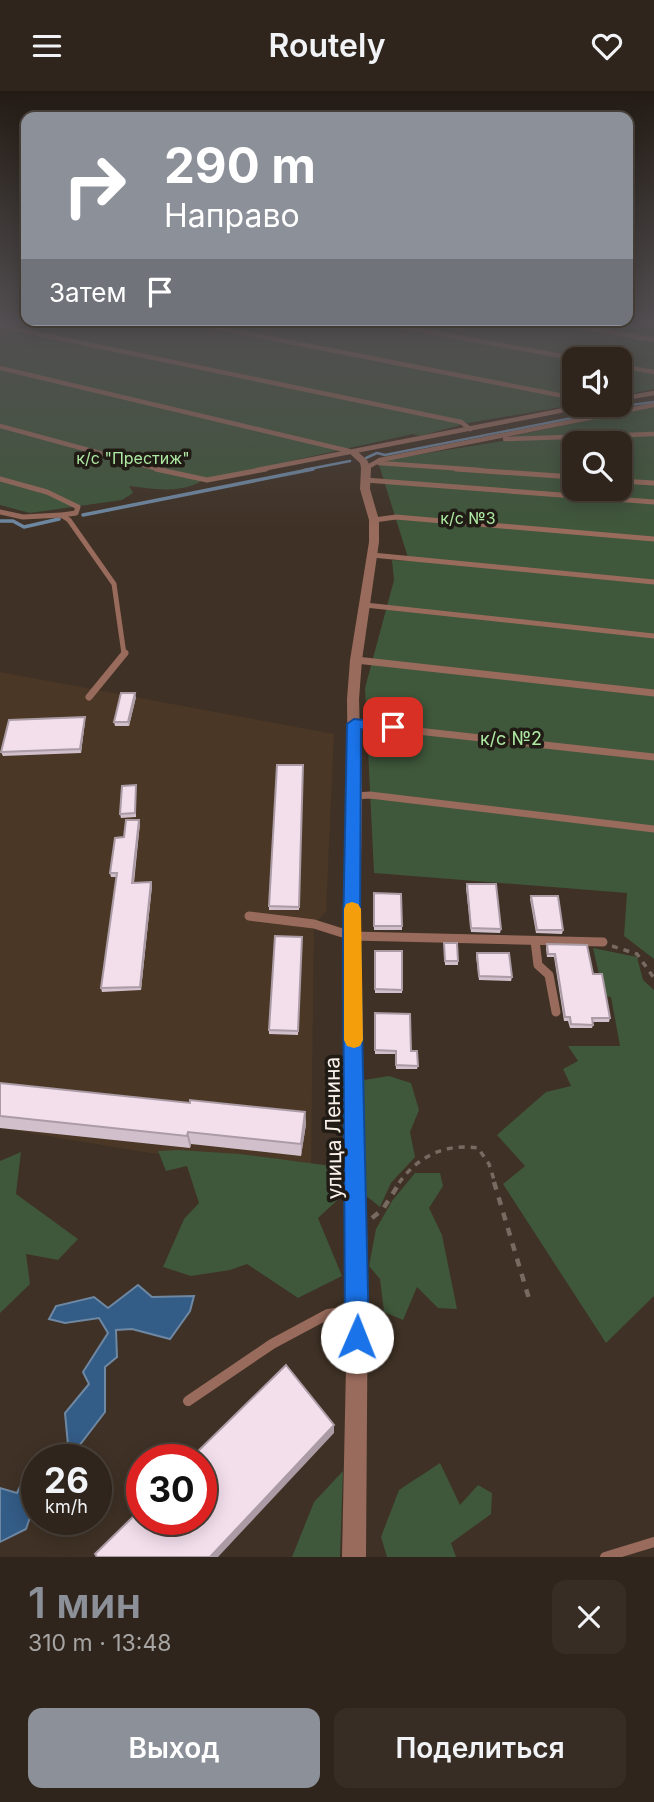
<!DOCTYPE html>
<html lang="ru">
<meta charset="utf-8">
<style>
:root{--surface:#2f251c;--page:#372d25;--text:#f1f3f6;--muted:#a7a5a3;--line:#4a423b;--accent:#8c9099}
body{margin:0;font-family:Inter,sans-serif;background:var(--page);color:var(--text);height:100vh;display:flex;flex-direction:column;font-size:26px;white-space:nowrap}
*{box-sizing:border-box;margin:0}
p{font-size:23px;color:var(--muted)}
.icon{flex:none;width:38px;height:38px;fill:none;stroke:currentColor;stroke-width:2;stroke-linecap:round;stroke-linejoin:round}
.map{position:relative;height:1466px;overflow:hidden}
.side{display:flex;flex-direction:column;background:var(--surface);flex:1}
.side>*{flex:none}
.banner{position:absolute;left:21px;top:21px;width:612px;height:214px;border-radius:14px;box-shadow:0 4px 18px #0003,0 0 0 2px var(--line);background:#8c9099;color:#fff;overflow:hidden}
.controls{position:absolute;left:562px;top:256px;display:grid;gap:14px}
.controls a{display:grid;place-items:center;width:70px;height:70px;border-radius:14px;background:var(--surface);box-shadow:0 4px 18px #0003,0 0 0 2px var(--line);font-size:35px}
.speed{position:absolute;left:21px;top:1353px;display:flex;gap:14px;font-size:35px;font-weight:700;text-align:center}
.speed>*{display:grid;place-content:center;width:91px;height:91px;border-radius:50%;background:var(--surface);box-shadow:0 4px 18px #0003,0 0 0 2px var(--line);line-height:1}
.speed small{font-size:18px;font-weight:400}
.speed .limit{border:10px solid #d22;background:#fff;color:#111}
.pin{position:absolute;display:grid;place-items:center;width:60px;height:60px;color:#fff;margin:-30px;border-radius:14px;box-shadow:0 4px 10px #0006}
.me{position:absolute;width:77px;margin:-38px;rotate:1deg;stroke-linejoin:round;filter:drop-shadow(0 0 5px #0008)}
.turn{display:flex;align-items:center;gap:24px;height:147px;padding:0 28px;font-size:32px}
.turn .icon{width:91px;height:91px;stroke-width:2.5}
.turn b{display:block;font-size:49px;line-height:60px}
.then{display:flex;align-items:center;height:66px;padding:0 28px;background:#0003;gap:14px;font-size:26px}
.round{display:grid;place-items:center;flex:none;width:74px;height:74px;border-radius:14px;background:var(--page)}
.headline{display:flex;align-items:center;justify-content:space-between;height:119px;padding:0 28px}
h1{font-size:42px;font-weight:600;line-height:52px;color:var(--accent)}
.primary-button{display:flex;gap:14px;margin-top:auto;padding:14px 28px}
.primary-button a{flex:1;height:80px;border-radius:14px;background:var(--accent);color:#fff;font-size:28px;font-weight:600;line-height:80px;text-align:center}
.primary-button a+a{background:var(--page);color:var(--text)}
header{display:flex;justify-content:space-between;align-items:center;height:91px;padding:0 28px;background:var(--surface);font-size:32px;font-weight:600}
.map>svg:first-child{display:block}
.built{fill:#4a3726}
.green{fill:#3f573b;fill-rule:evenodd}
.water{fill:#335c86;stroke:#6e88a3;stroke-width:2}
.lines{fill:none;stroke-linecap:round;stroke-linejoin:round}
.stream-far1{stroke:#6e88a3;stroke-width:2.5}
.stream{stroke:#6e88a3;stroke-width:3.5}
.path-far1{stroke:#776a60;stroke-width:3.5;stroke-dasharray:6 6;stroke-linecap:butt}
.path{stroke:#776a60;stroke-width:4.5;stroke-dasharray:8 8;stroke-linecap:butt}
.service-far4{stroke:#996b5c;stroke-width:4.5}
.service-far3{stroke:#996b5c;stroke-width:5}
.service-far2{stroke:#996b5c;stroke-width:7}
.service-far1{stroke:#996b5c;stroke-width:9}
.service{stroke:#996b5c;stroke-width:10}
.minor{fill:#996b5c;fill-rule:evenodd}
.wall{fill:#d1bfcb}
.shaded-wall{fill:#aa9ba5}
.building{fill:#f3deec;stroke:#aa9ba5;stroke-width:2}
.route{fill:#1a73e8;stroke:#114b97;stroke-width:2}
.slow{fill:#f59e0b}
.labels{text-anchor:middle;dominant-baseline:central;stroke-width:7;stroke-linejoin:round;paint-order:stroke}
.far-park-label{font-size:16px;fill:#ade9a3;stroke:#211b15}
.park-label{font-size:18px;fill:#ade9a3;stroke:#211b15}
.near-street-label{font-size:21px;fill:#f9f0e8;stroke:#211b15}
</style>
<header><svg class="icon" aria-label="menu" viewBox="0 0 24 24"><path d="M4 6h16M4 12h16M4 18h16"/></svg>Routely<svg class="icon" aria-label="heart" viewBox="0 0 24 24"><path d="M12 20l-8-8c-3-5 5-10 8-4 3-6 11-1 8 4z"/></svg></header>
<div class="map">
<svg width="654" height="1466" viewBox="0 0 654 1466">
<rect width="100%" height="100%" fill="#3f3125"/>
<path class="built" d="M0 581 334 643 326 821 314 833 311 1077 150 1062 0 1037Z"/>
<g class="green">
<path d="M0 233H654V298L620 305V268H574V313H579L468 332 420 345 413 343 218 386H207C186 404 154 398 129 395L133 402 122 409 30 422 0 414Z"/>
<path d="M654 316V868L624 845 627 802 374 782 365 597 394 489 392 469 409 470 379 374 391 368 503 350V347ZM574 352H620V397H574Z"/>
<path d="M593 857 637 866 643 889 654 899V1205L606 1252 503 1093 525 1075 497 1044 546 1001 571 995 563 978 578 970 568 955H620L611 906 604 905Z"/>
<path d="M389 985 411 992 419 1019 410 1041 415 1066 391 1092 380 1116 365 1104 364 989Z"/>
<path d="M178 1059 240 1063 332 1075 344 1103 318 1127 342 1185 298 1207 247 1173 230 1179 191 1185 163 1176 184 1128 199 1112 187 1075 166 1080 158 1060Z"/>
<path d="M21 1061 16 1103 78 1148 58 1169 26 1163 30 1193 0 1222V1070Z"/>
<path d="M415 1082H440L443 1095 429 1117 442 1144 457 1218 438 1217 417 1196 403 1229 384 1221 380 1188 369 1175 376 1138 392 1110Z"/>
<path d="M440 1372 460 1414 478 1394 492 1402 491 1423 451 1452 456 1466H387L381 1446 399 1399Z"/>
<path d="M343 1380 340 1466H292L314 1411Z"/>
</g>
<g class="water">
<path d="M138 1194 152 1206 194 1205 190 1220 170 1248 132 1238 116 1239 117 1266 105 1276V1321L69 1368H52L68 1354 65 1322 89 1293 83 1281 108 1242 99 1227 65 1232 49 1228 56 1215 94 1206 108 1217Z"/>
<path d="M37 1377V1406L26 1438 0 1451V1397L17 1402 25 1385Z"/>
</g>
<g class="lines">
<g class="stream-far1">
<path d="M366 367 377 362 385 364 572 327 608 317 654 311"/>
<path d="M304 379 350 370"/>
</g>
<g class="stream">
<path d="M83 424 313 378"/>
<path d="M0 430H13L24 436 59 428"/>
</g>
<g class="path-far1">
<path d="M612 855 637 863 654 887"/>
<path d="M399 1092C418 1065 446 1052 478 1057L489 1073 495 1092"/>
</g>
<g class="path">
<path d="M494 1091 530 1211"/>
<path d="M372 1127 383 1118 400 1091"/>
</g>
<g class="service-far4">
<path d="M198 233 574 307"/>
<path d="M386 233 578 268"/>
<path d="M563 233 654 249"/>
<path d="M0 235 461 331 470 338"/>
<path d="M620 275 654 281"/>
<path d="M0 277 349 360"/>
<path d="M620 308 654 302"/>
<path d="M0 335 162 379"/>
<path d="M505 348 654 343"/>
<path d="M379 372 480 379"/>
<path d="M366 377 380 369 654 314"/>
<path d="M257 379 595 313"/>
</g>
<g class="service-far3">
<path d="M156 378 207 389 266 378"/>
<path d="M456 378 574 386"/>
<path d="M0 388 47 401 78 416 76 422 62 424"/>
<path d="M365 389 654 411"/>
<path d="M620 390 654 392"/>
<path d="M0 421 23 426 61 424 69 429 114 493 124 563"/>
<path d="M374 429 396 426 654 448"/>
<path d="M372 464 654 491"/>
<path d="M365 514 654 545"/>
</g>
<g class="service-far2">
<path d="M356 569 654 602"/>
<path d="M89 606 125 562"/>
<path d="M354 633 654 666"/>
<path d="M355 705 370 704 654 738"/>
</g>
<g class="service-far1">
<path d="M249 825 314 833 352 845 603 851"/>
<path d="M535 850 538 874 549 884 556 921"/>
</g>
<g class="service">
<path d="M188 1310 272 1253 328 1223 355 1219"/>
<path d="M605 1466 654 1451"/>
</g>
<path class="minor" d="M350 359H356L367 369 371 377 370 398 379 429V451L362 569 359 608 362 705 360 845 368 1180 366 1466H342L348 1180 344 845 348 705 347 608 350 569 369 451V429L360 398 361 377 360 372 348 361Z"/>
</g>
<g class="wall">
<path d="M136 606 129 635H115L114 631Z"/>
<path d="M85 630 81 662 3 665 1 661Z"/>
<path d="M303 674 299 819H269V815Z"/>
<path d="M136 694V726L121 727 120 723Z"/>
<path d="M140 732 134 792 151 791 152 795 141 899 102 901 101 897 117 786H111L110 782Z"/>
<path d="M467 793 501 838 500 842 471 841 466 797Z"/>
<path d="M374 802 402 835V839H374Z"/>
<path d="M531 805 563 839 562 843 536 842 530 808Z"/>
<path d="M302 846 298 944 269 943V939Z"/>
<path d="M444 852 458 870V874H445Z"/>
<path d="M547 853 593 883 610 927 609 931H593V934L592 937H570L568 930H564L554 866H547L546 857Z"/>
<path d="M375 860 402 899V902H375Z"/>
<path d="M477 862 512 886 511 890 479 889 476 865Z"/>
<path d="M375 922 411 960 418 975 417 978H396L395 963H375Z"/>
<path d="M0 992 190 1012 305 1021 306 1033 301 1065 191 1053 190 1057 0 1037Z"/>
</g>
<g class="shaded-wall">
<path d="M135 602 136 606 129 635 128 631Z"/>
<path d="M85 626V630L81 662 80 658Z"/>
<path d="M139 729 140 732 133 795 132 792Z"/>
<path d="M151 791 152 795 141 899 140 896Z"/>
<path d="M305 1021 306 1033 301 1065V1053Z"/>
<path d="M188 1041 191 1053 190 1057 187 1045Z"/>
<path d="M334 1334V1342L218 1466H210Z"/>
</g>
<g class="building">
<path d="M121 602H135L128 631H114Z"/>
<path d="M85 626 80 658 1 661 9 629Z"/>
<path d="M277 674H303L299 816 269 815Z"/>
<path d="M136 694 135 722 120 723 122 695Z"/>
<path d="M126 729H139L132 792 151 791 140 896 101 897 117 782H110L115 747 124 746Z"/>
<path d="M467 793H496L501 838 471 837Z"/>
<path d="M374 802 401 803 402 835H374Z"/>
<path d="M531 805H558L563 839H537Z"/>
<path d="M275 845 302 846 298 940 269 939Z"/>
<path d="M444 852H457L458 870H445Z"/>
<path d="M547 853 587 854 593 883H602L610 927H592L593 934 571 933 570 926H565L555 863H548Z"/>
<path d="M375 860H402V899L375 898Z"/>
<path d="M477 862H509L512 886 479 885Z"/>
<path d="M375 922 410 923 411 960H417L418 975 396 974V960L375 959Z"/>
<path d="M0 992 190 1012V1009L305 1021 301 1053 188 1041 187 1045 0 1025Z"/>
<path d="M286 1274 334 1334 210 1466H97L95 1463 142 1417V1428H201V1368H190Z"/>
</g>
<linearGradient id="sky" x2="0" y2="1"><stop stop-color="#231b14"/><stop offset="0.53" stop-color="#524e51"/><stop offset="1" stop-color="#524e51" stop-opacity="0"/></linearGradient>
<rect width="654" height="438" fill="url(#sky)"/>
<path class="route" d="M354 628 393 632 400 636 393 641 361 638 360 845 369 1246 366 1255 357 1258 349 1255 345 1246 343 845 347 633Z"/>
<path class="slow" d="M352 811 358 813 361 818 363 949 360 955 354 957 347 955 344 949V818L346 813Z"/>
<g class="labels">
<g class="far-park-label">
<text x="133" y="367">к/с "Престиж"</text>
<text x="468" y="427">к/с №3</text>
</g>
<g class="park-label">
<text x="511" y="647">к/с №2</text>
</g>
<g class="near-street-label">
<text transform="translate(333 1037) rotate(-91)">улица Ленина</text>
</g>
</g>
</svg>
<div class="controls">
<a><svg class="icon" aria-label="sound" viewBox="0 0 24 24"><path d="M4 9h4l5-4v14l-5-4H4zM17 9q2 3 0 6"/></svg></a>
<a><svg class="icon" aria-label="search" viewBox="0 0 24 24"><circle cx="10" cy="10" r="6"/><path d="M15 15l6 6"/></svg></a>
</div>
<div class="speed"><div>26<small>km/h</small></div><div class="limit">30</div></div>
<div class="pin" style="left:393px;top:636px;background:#d93025"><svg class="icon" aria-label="arrive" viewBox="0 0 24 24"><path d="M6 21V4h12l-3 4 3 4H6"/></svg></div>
<svg class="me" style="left:357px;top:1246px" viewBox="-20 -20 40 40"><circle r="19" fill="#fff"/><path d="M0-13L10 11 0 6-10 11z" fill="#1a73e8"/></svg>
<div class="banner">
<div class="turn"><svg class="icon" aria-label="right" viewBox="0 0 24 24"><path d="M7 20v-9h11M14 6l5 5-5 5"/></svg><div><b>290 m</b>Направо</div></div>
<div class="then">Затем<svg class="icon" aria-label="arrive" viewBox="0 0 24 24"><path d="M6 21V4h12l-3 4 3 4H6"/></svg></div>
</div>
</div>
<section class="side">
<div class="headline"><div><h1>1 мин</h1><p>310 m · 13:48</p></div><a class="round"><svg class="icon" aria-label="close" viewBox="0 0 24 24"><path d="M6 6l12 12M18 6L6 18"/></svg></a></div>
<div class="primary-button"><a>Выход</a><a>Поделиться</a></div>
</section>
